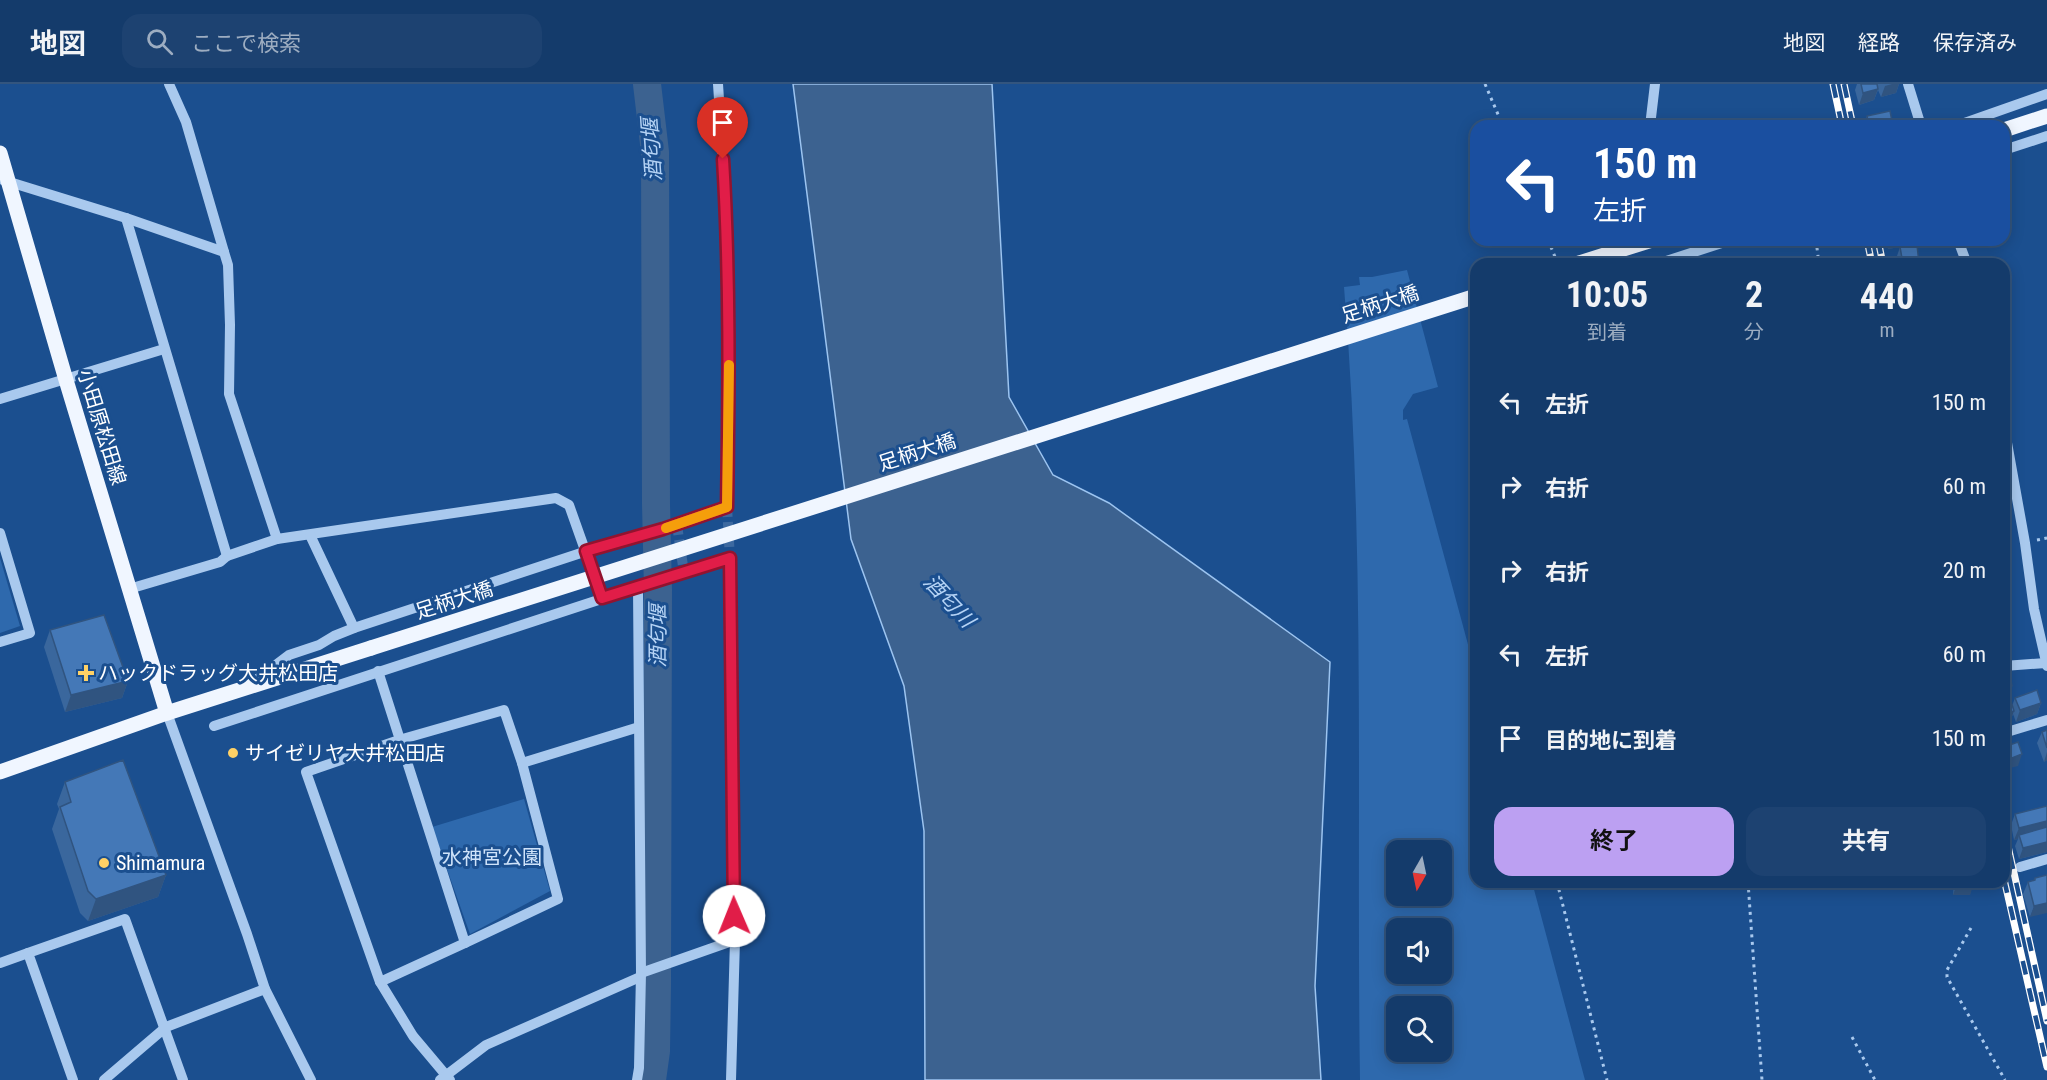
<!DOCTYPE html>
<html lang="ja">
<meta charset="utf-8">
<style>
:root{--surface:#143b6b;--page:#1d4271;--text:#f1f3f6;--muted:#9dadc1;--line:#33557e;--accent:#bca0f2}
body{margin:0;font-family:"Roboto Condensed","Noto Sans JP",sans-serif;background:var(--page);color:var(--text);height:100vh;display:flex;flex-direction:column;font-size:22px;white-space:nowrap}
*{box-sizing:border-box;margin:0}
p{font-size:20px;color:var(--muted)}
.icon{flex:none;width:33px;height:33px;fill:none;stroke:currentColor;stroke-width:2;stroke-linecap:round;stroke-linejoin:round}
.map{position:relative;flex:1;overflow:hidden}
.panel{position:absolute;left:1470px;top:174px;width:540px;height:630px;display:flex;flex-direction:column;background:var(--surface);border-radius:18px;box-shadow:0 3px 15px #0003,0 0 0 2px var(--line)}
.panel>*{flex:none}
.guide{position:absolute;left:1470px;top:36px;width:540px;height:126px;border-radius:18px;box-shadow:0 3px 15px #0003,0 0 0 2px var(--line);background:#1a4fa0;color:#fff;overflow:hidden}
.needle{width:39px;rotate:189deg}
.buttons{position:absolute;left:1386px;top:756px;display:grid;gap:12px}
.buttons a{display:grid;place-items:center;width:66px;height:66px;border-radius:12px;background:var(--surface);box-shadow:0 3px 15px #0003,0 0 0 2px var(--line);font-size:30px}
.pin{position:absolute;display:grid;place-items:center;width:51px;height:51px;color:#fff;margin:-62px -26px;border-radius:50% 50% 50% 0;rotate:-45deg;box-shadow:0 0 6px #0007}
.pin .icon{rotate:45deg}
.me{position:absolute;width:66px;margin:-33px;rotate:359deg;stroke-linejoin:round;filter:drop-shadow(0 0 4px #0008)}
.turn{display:flex;align-items:center;gap:21px;height:126px;padding:0 24px;font-size:27px}
.turn .icon{width:78px;height:78px;stroke-width:2.5}
.turn b{display:block;font-size:42px;line-height:51px}
.eta{display:flex;justify-content:space-evenly;align-items:center;height:102px;text-align:center}
.eta b{font-size:36px;font-weight:700;line-height:42px}
.cta{display:flex;gap:12px;margin-top:auto;padding:12px 24px}
.cta a{flex:1;height:69px;border-radius:18px;background:var(--accent);color:#111;font-size:24px;font-weight:700;line-height:69px;text-align:center}
.cta a+a{background:var(--page);color:var(--text)}
ul{padding:0;list-style:none}
li{display:flex;align-items:center;gap:18px;height:84px;padding:0 24px}
li div{flex:1}
li b{display:block;font-size:22px}
li em{font-style:normal}
header{display:flex;align-items:center;gap:36px;box-sizing:border-box;height:84px;padding:0 30px;background:var(--surface);border-bottom:2px solid var(--line)}
header strong{font-size:28px}
nav{display:flex;gap:33px;margin-inline-start:auto;font-size:21px}
.search{width:420px;height:54px;background:var(--page);display:flex;align-items:center;gap:15px;box-sizing:border-box;padding:0 21px;border-radius:18px;color:var(--muted);font-size:22px}
.map>svg:first-child{display:block}
.green{fill:#2e69ad;fill-rule:evenodd}
.water{fill:#3c6290;stroke:#9cc4f0;stroke-width:1.5}
.lines{fill:none;stroke-linecap:round;stroke-linejoin:round}
.river{stroke:#3c6290;stroke-width:28}
.minor-tunnel{stroke:#3d69a0;stroke-width:10;stroke-dasharray:10 5;stroke-linecap:butt}
.path{stroke:#a9c9ee;stroke-width:3;stroke-dasharray:3 4.5;stroke-linecap:butt}
.minor{stroke:#a9c9ee;stroke-width:10}
.major{stroke:#f0f6ff;stroke-width:15}
.rail-casing{stroke:#fff;stroke-width:7}
.rail{stroke:#1b4f8f;stroke-width:4.5;stroke-dasharray:14;stroke-linecap:butt}
.major-bridge{stroke:#f0f6ff;stroke-width:15}
.wall{fill:#3a679d}
.shaded-wall{fill:#305480}
.building{fill:#4478b7;stroke:#305480;stroke-width:1.5}
.route-casing{stroke:#92132f;stroke-width:15}
.route{stroke:#e11d48;stroke-width:10}
.slow{stroke:#f59e0b;stroke-width:10}
.poi-dot{fill:#ffd166;stroke:#1b4f8f;stroke-width:2}
.labels{text-anchor:middle;dominant-baseline:central;stroke-width:6;stroke-linejoin:round;paint-order:stroke}
.street-label{font-size:20px;fill:#fff;stroke:#1b4f8f}
.poi-label{font-size:20px;fill:#fff;stroke:#1b4f8f;text-anchor:start}
.park-label{font-size:20px;fill:#cfe3fa;stroke:#1b4f8f}
.water-label{font-size:21px;font-style:italic;fill:#b5d3f5;stroke:#1b4f8f}
</style>
<header>
<strong>地図</strong>
<div class="search"><svg class="icon" aria-label="search" viewBox="0 0 24 24"><circle cx="10" cy="10" r="6"/><path d="M15 15l6 6"/></svg>ここで検索</div>
<nav><a>地図</a><a>経路</a><a>保存済み</a></nav>
</header>
<div class="map">
<svg width="2047" height="996" viewBox="0 0 2047 996">
<rect width="100%" height="100%" fill="#1b4f8f"/>
<g class="green">
<path d="M1407 186 1438 303 1413 310 1403 326V336L1407 335 1476 590V798H1532L1585 996H1360C1356 732 1366 466 1344 203L1360 201 1359 193H1372ZM1396 766H1442V812H1396ZM1396 844H1442V890H1396ZM1396 922H1442V968H1396Z"/>
<path d="M0 474 20 542 0 549Z"/>
<path d="M524 715 550 807 470 850 432 743Z"/>
</g>
<path class="water" d="M793 0H992L1009 313 1053 391 1109 419 1330 578 1315 902 1321 996H925L924 747 904 602 851 455Z"/>
<g class="lines">
<path class="river" d="M647 0 655 68 656 420 658 506 657 900 656 967 652 996"/>
<g class="minor-tunnel">
<path d="M727 423 730 474"/>
<path d="M677 441 684 489"/>
</g>
<g class="path">
<path d="M1485 0 1503 42"/>
<path d="M1548 156 1558 180"/>
<path d="M1816 156 1819 180"/>
<path d="M2037 456 2047 454"/>
<path d="M1557 798 1607 996"/>
<path d="M1748 798 1762 996"/>
<path d="M1971 844 1947 886V893L2005 996"/>
<path d="M1852 953 1875 996"/>
</g>
<g class="minor">
<path d="M169 0 186 38 224 168"/>
<path d="M1908 0 1921 42"/>
<path d="M1650 42 1655 0"/>
<path d="M1956 42 2047 10"/>
<path d="M2004 66 2047 52"/>
<path d="M3 96 126 134 224 168 228 181 230 241 229 310 277 455 556 414 569 421 602 514"/>
<path d="M126 134 227 472"/>
<path d="M1614 156 1623 180"/>
<path d="M1958 156 1967 180"/>
<path d="M1657 180 1731 156"/>
<path d="M0 315 164 265"/>
<path d="M2004 342 2025 459 2034 525 2047 582"/>
<path d="M0 449 30 549 0 558"/>
<path d="M310 451 354 544"/>
<path d="M638 503 730 474 735 856 731 996"/>
<path d="M129 505 220 478 227 472 277 455"/>
<path d="M2004 582 2046 579"/>
<path d="M378 587 465 859 558 815 522 679 504 626 399 656 306 688 380 898 413 952 450 996"/>
<path d="M252 599 289 571 319 561 334 552 354 544 587 467 677 441 727 423 729 277 727 138 718 0"/>
<path d="M167 629 247 850 265 905 311 996"/>
<path d="M214 642 638 503 641 889 639 984 637 996"/>
<path d="M2007 648 2047 636"/>
<path d="M522 679 639 643"/>
<path d="M2020 783 2047 775"/>
<path d="M0 879 28 869"/>
<path d="M641 889 735 856"/>
<path d="M380 898 465 859"/>
<path d="M73 996 28 869 125 835 183 996"/>
<path d="M104 996 166 943 265 905"/>
<path d="M440 996 486 961 640 893"/>
</g>
<g class="major">
<path d="M2004 46 2047 32"/>
<path d="M0 69 66 296 167 629"/>
<path d="M0 688 167 629 371 564"/>
</g>
<defs>
<g id="rail">
<path d="M1833 0 1842 42"/>
<path d="M1844 0 1853 42"/>
<path d="M1867 156 1872 180"/>
<path d="M1878 156 1883 180"/>
<path d="M2004 744 2047 937"/>
<path d="M2004 795 2047 983"/>
</g>
</defs>
<use href="#rail" class="rail-casing"/>
<use href="#rail" class="rail"/>
<g class="major-bridge">
<path d="M1576 180 1652 156"/>
<path d="M371 564 1476 212"/>
</g>
</g>
<g class="wall">
<path d="M1857 0H1899L1896 9 1881 13 1878 6 1874 16 1859 21 1855 6Z"/>
<path d="M1867 32 1893 42H1864Z"/>
<path d="M1887 156H1913L1911 161 1888 165Z"/>
<path d="M1900 163 1919 180H1897L1896 175Z"/>
<path d="M50 546 128 597 122 614 65 628 44 563Z"/>
<path d="M2015 614 2041 619 2037 630 2016 638 2013 630 2010 638 2004 640V616L2012 622Z"/>
<path d="M2047 646V676L2044 678 2037 659 2042 648Z"/>
<path d="M65 698 166 791 158 813 88 837 80 829 52 745 59 725 57 720Z"/>
<path d="M2047 722V768L2019 775 2015 762 2018 755 2014 756 2011 741 2015 730Z"/>
<path d="M2047 791 2030 833 2023 810 2028 798 2034 796 2035 794Z"/>
<path d="M1954 798H1972L1970 811H1953Z"/>
</g>
<g class="shaded-wall">
<path d="M1892 0H1899L1896 9 1881 13 1885 2Z"/>
<path d="M1878 5 1874 16 1859 21 1863 9Z"/>
<path d="M1892 156H1913L1911 161 1888 165Z"/>
<path d="M128 597 122 614 65 628 71 611Z"/>
<path d="M2012 602 2008 614H2004V604Z"/>
<path d="M2041 619 2037 630 2016 638 2020 626Z"/>
<path d="M2014 627 2010 638 2004 640V630Z"/>
<path d="M2047 668V676L2044 678Z"/>
<path d="M2022 670 2018 682 2010 684 2008 688 2004 689V679L2012 674Z"/>
<path d="M2047 737V747L2019 751 2018 755 2014 756 2019 744Z"/>
<path d="M2047 758V768L2019 775 2023 764Z"/>
<path d="M166 791 158 813 88 837 96 815Z"/>
<path d="M1955 805H1972L1970 811H1953Z"/>
<path d="M2047 819V829L2030 833 2034 822Z"/>
</g>
<g class="building">
<path d="M1861 0H1877L1878 5 1863 9Z"/>
<path d="M1890 27 1893 42H1869L1867 32Z"/>
<path d="M1917 161 1919 179 1903 180 1900 163Z"/>
<path d="M2004 389 2007 402H2004Z"/>
<path d="M104 531 128 597 71 611 50 546Z"/>
<path d="M2009 586 2012 602 2004 604V587Z"/>
<path d="M2037 606 2041 619 2020 626 2015 614Z"/>
<path d="M2010 614 2014 627 2004 630V616Z"/>
<path d="M2047 646V664L2042 648Z"/>
<path d="M2018 658 2022 670 2012 674 2013 677 2004 679V663Z"/>
<path d="M123 676 166 791 96 815 88 807 60 723 71 718 65 698Z"/>
<path d="M2047 722V737L2019 744 2015 730Z"/>
<path d="M2047 743V758L2023 764 2019 751Z"/>
<path d="M2047 791V819L2034 822 2028 798 2035 796V794Z"/>
<rect x="1955" y="798" width="17" height="7"/>
</g>
<g class="lines">
<defs>
<path id="route" d="M723 75C730 191 729 307 727 423L663 445 586 467 602 514 730 474 734 832"/>
</defs>
<use href="#route" class="route-casing"/>
<use href="#route" class="route"/>
<path class="slow" d="M666 444 727 423 729 281"/>
</g>
<g class="poi-dot">
<path d="M83 580h6v6h6v6h-6v6h-6v-6h-6v-6h6z"/>
<circle cx="233" cy="669" r="6"/>
<circle cx="104" cy="779" r="6"/>
</g>
<g class="labels">
<g class="street-label">
<text transform="translate(1380 220) rotate(-18)">足柄大橋</text>
<text transform="translate(102 343) rotate(73)">小田原松田線</text>
<text transform="translate(917 368) rotate(-18)">足柄大橋</text>
<text transform="translate(454 516) rotate(-18)">足柄大橋</text>
</g>
<g class="poi-label">
<text x="98" y="589">ハックドラッグ大井松田店</text>
<text x="245" y="669">サイゼリヤ大井松田店</text>
<text x="116" y="779">Shimamura</text>
</g>
<g class="park-label">
<text x="492" y="773">水神宮公園</text>
</g>
<g class="water-label">
<text transform="translate(652 66) rotate(-94)">酒匂堰</text>
<text transform="translate(949 517) rotate(47)">酒匂川</text>
<text transform="translate(658 552) rotate(-90)">酒匂堰</text>
</g>
</g>
</svg>
<div class="buttons">
<a><svg class="needle" viewBox="-14 -14 28 28"><path d="M0-13l5 13h-10z" fill="#e53935"/><path d="M0 13l5-13h-10z" fill="#9dadc1"/></svg></a>
<a><svg class="icon" aria-label="sound" viewBox="0 0 24 24"><path d="M4 9h4l5-4v14l-5-4H4zM17 9q2 3 0 6"/></svg></a>
<a><svg class="icon" aria-label="search" viewBox="0 0 24 24"><circle cx="10" cy="10" r="6"/><path d="M15 15l6 6"/></svg></a>
</div>
<div class="pin" style="left:723px;top:75px;background:#d93025"><svg class="icon" aria-label="arrive" viewBox="0 0 24 24"><path d="M6 21V4h12l-3 4 3 4H6"/></svg></div>
<svg class="me" style="left:734px;top:832px" viewBox="-20 -20 40 40"><circle r="19" fill="#fff"/><path d="M0-13L10 11 0 6-10 11z" fill="#e11d48"/></svg>
<div class="guide">
<div class="turn"><svg class="icon" aria-label="left" viewBox="0 0 24 24"><path d="M17 20v-9H6M10 6l-5 5 5 5"/></svg><div><b>150 m</b>左折</div></div>
</div>
<section class="panel">
<div class="eta">
<div><b>10:05</b><p>到着</p></div>
<div><b>2</b><p>分</p></div>
<div><b>440</b><p>m</p></div>
</div>
<ul>
<li><svg class="icon" aria-label="left" viewBox="0 0 24 24"><path d="M17 20v-9H6M10 6l-5 5 5 5"/></svg><div><b>左折</b></div><em>150 m</em></li>
<li><svg class="icon" aria-label="right" viewBox="0 0 24 24"><path d="M7 20v-9h11M14 6l5 5-5 5"/></svg><div><b>右折</b></div><em>60 m</em></li>
<li><svg class="icon" aria-label="right" viewBox="0 0 24 24"><path d="M7 20v-9h11M14 6l5 5-5 5"/></svg><div><b>右折</b></div><em>20 m</em></li>
<li><svg class="icon" aria-label="left" viewBox="0 0 24 24"><path d="M17 20v-9H6M10 6l-5 5 5 5"/></svg><div><b>左折</b></div><em>60 m</em></li>
<li><svg class="icon" aria-label="arrive" viewBox="0 0 24 24"><path d="M6 21V4h12l-3 4 3 4H6"/></svg><div><b>目的地に到着</b></div><em>150 m</em></li>
</ul>
<div class="cta"><a>終了</a><a>共有</a></div>
</section>
</div>
